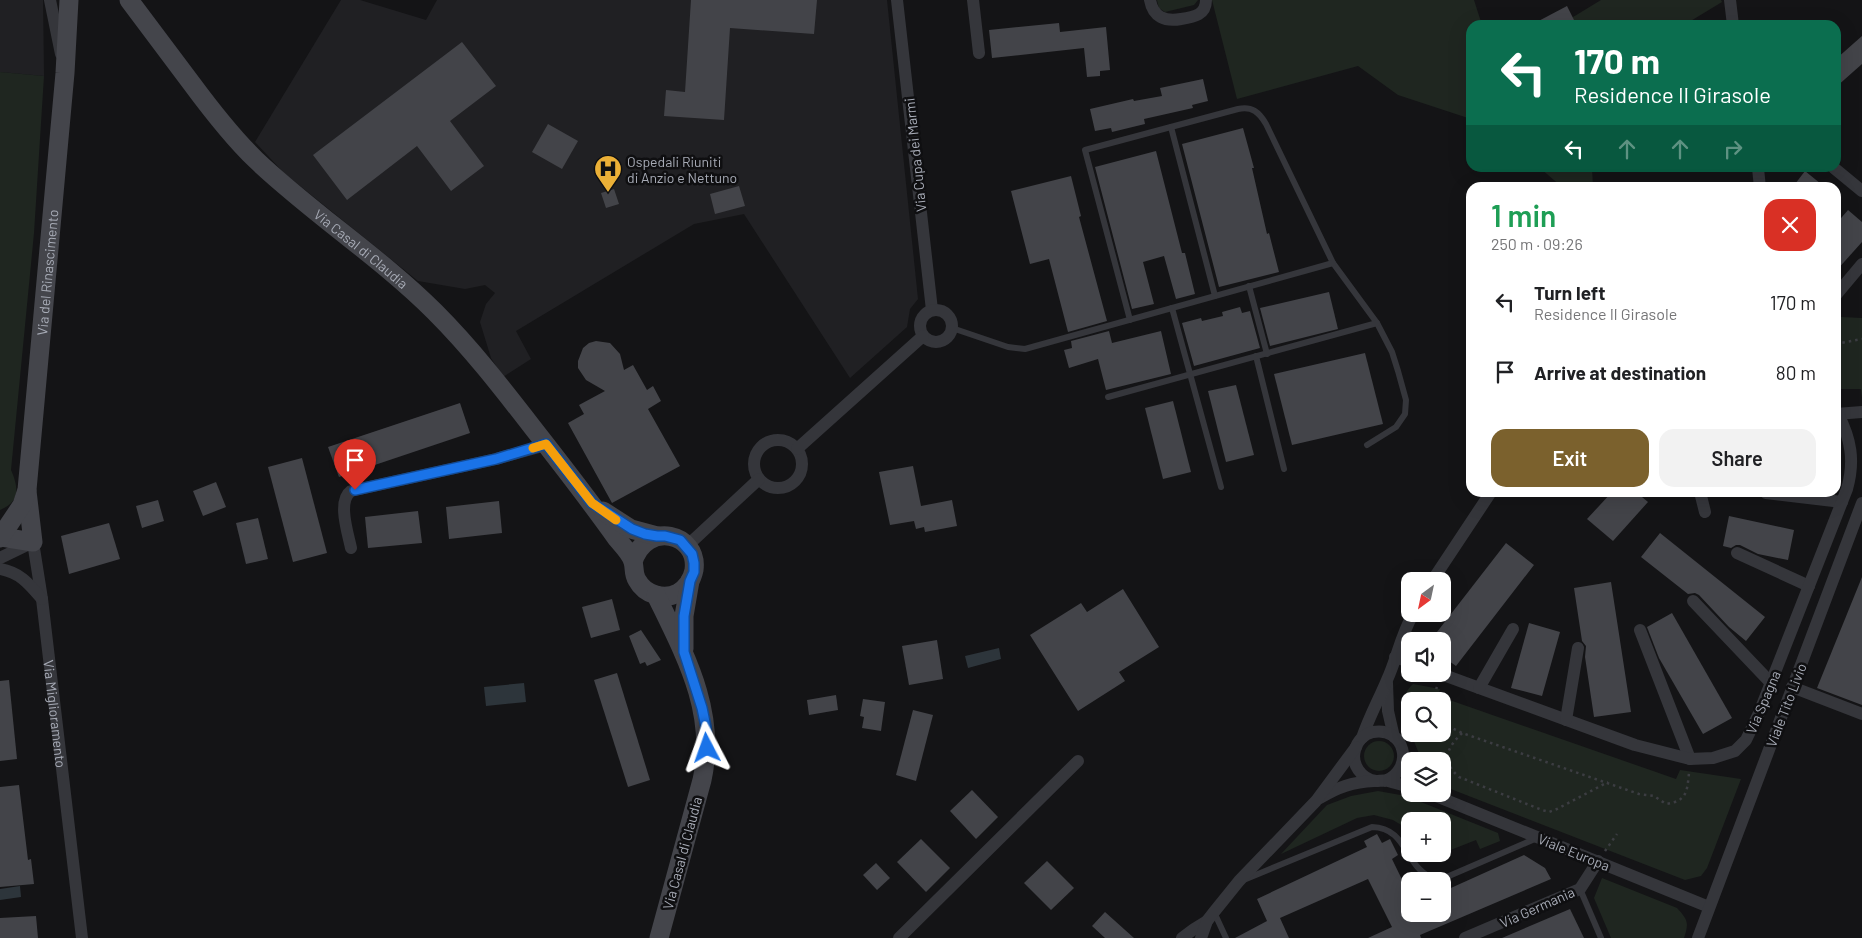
<!DOCTYPE html>
<meta charset="utf-8">
<style>
:root{--surface:#fff;--page:#f2f2f2;--text:#202124;--muted:#757577;--accent:#7b612d}
body{margin:0;font-family:Barlow,sans-serif;background:var(--page);color:var(--text);height:100vh;display:flex;flex-direction:column;font-size:19px;white-space:nowrap}
*{box-sizing:border-box;margin:0}
p{font-size:16px;color:var(--muted)}
.icon{flex:none;width:28px;height:28px;fill:none;stroke:currentColor;stroke-width:2;stroke-linecap:round;stroke-linejoin:round}
.map{position:relative;flex:1;overflow:hidden}
.details{position:absolute;left:1466px;top:182px;width:375px;height:315px;display:flex;flex-direction:column;background:var(--surface);border-radius:15px;box-shadow:0 5px 20px #0002}
.details>*{flex:none}
.top-card{position:absolute;left:1466px;top:20px;width:375px;height:152px;border-radius:15px;box-shadow:0 5px 20px #0002;background:#0b6e4f;color:#fff;overflow:hidden}
.needle{width:32px;rotate:213deg}
.fabs{position:absolute;left:1401px;top:572px;display:grid;gap:10px}
.fabs a{display:grid;place-items:center;width:50px;height:50px;border-radius:10px;background:var(--surface);box-shadow:0 5px 20px #0002;font-size:25px}
.pin{position:absolute;display:grid;place-items:center;width:42px;height:42px;color:#fff;margin:-51px -21px;border-radius:50% 50% 50% 0;rotate:-45deg;box-shadow:0 0 5px #0007}
.pin .icon{rotate:45deg}
.me{position:absolute;width:55px;margin:-28px;rotate:356deg;stroke-linejoin:round;filter:drop-shadow(0 0 4px #0008)}
.turn{display:flex;align-items:center;gap:18px;height:105px;padding:0 25px;font-size:22px}
.turn .icon{width:65px;height:65px;stroke-width:2.5}
.turn b{display:block;font-size:35px;line-height:42px}
.lanes{display:flex;align-items:center;height:48px;padding:0 25px;background:#0003;justify-content:center;gap:25px;direction:ltr}
.lanes .off{opacity:.35}
.round{display:grid;place-items:center;flex:none;width:52px;height:52px;border-radius:15px;background:var(--page)}
.summary{display:flex;align-items:center;justify-content:space-between;height:85px;padding:0 25px}
h1{font-size:30px;font-weight:600;line-height:38px;color:#1e9e55}
.cta{display:flex;gap:10px;margin-top:auto;padding:10px 25px}
.cta a{flex:1;height:58px;border-radius:15px;background:var(--accent);color:#fff;font-size:20px;font-weight:600;line-height:58px;text-align:center}
.cta a+a{background:var(--page);color:var(--text)}
ul{padding:0;list-style:none}
li{display:flex;align-items:center;gap:15px;height:70px;padding:0 25px}
li div{flex:1}
li b{display:block;font-size:19px}
li em{font-style:normal}
.map>svg:first-child{display:block}
.built{fill:#202023}
.green{fill:#1f2620}
.water{fill:#2d353b}
.building{fill:#434449}
.lines{fill:none;stroke-linecap:round;stroke-linejoin:round}
.path{stroke:#3c3d42;stroke-width:2.5;stroke-dasharray:2.5 4;stroke-linecap:butt}
.lane{stroke:#35363b;stroke-width:6}
.street{stroke:#35363b;stroke-width:12}
.secondary{stroke:#44454b;stroke-width:19}
.route-casing{stroke:#114b97;stroke-width:12}
.route{stroke:#1a73e8;stroke-width:9}
.slow{stroke:#f59e0b;stroke-width:9}
.labels{text-anchor:middle;dominant-baseline:central;stroke-width:5;stroke-linejoin:round;paint-order:stroke}
.street-label{font-size:14px;fill:#a7abb6;stroke:#0f0f11}
.poi-label{font-size:14px;fill:#a7abb6;stroke:#0f0f11;text-anchor:start}
</style>
<div class="map">
<svg width="1862" height="938" viewBox="0 0 1862 938">
<rect width="100%" height="100%" fill="#141416"/>
<g class="built">
<path d="M0 0H43L44 76 0 72Z"/>
<path d="M341 0H360L426 20 437 0H887L918 299 910 309 907 327 850 378 744 214 694 224 516 331 531 359 503 377 491 358 480 322 486 304 495 293 485 285 465 289 418 281 284 173 255 142Z"/>
</g>
<g class="green">
<path d="M1157 0H1198L1194 5 1165 12 1159 8Z"/>
<path d="M1212 0H1474L1482 25H1471V119L1398 95 1358 66 1237 99Z"/>
<path d="M1601 0H1721L1722 2 1684 25H1560Z"/>
<path d="M0 72 44 76 34 233 11 470C19 488 20 502 0 510Z"/>
<path d="M1540 168H1592L1593 187H1562Z"/>
<path d="M1841 317 1862 318V398L1861 389H1836V324Z"/>
<path d="M1413 684 1440 689 1438 696 1676 779 1680 770 1741 779 1707 868 1701 876 1685 880 1443 786 1442 761H1422L1411 734H1442V701H1410V733C1402 715 1398 698 1413 684Z"/>
<circle cx="1379" cy="756" r="15"/>
<path d="M1378 791 1406 796 1498 833 1500 841 1480 849 1476 840 1443 853 1442 821H1410V834L1408 829 1393 820 1374 815 1357 818 1281 854 1327 805 1351 796Z"/>
<path d="M1602 878 1677 908C1688 920 1689 923 1684 938H1611L1594 898Z"/>
</g>
<g class="water">
<path d="M999 648 1001 659 968 668 965 656Z"/>
<path d="M524 683 526 702 486 706 484 687Z"/>
<path d="M20 886 21 897 0 900V889Z"/>
</g>
<g class="building">
<path d="M691 0H817L814 34 730 28 724 120 664 116 666 90 685 92Z"/>
<path d="M1567 6 1574 20 1564 25H1531Z"/>
<path d="M1059 23 1060 32 1106 27 1110 70 1100 71V76L1087 77 1084 48 992 58 989 30Z"/>
<path d="M1862 36V64L1836 87V59Z"/>
<path d="M462 42 496 86 450 121 484 166 451 191 417 146 347 200 313 155Z"/>
<path d="M1203 79 1208 101 1192 105 1193 108 1144 119 1145 124 1112 132 1111 128 1095 131 1090 109 1133 99 1134 101 1162 96 1160 88Z"/>
<path d="M548 124 578 141 562 169 532 152Z"/>
<path d="M1243 128 1254 168H1252L1267 234 1269 233 1279 272 1219 287 1182 144Z"/>
<path d="M1156 151 1182 253H1185L1195 294 1176 299 1164 256 1143 262 1154 304 1132 309 1095 167Z"/>
<path d="M1805 171 1826 188H1792Z"/>
<path d="M1071 176 1081 216 1079 217 1107 321 1068 332 1049 259 1030 264 1011 191Z"/>
<path d="M739 186 745 206 715 214 710 194Z"/>
<path d="M614 189 619 204 606 208 601 193Z"/>
<path d="M1848 210 1862 222V242L1836 271V224Z"/>
<path d="M1329 292 1338 329 1270 346 1260 308Z"/>
<path d="M1240 307 1242 313 1250 311 1260 348 1194 366 1182 323 1201 318 1202 321 1223 316 1222 312Z"/>
<path d="M1109 331 1112 343 1161 331 1171 374 1106 390 1098 359 1069 368 1064 350 1072 348 1071 341Z"/>
<path d="M596 341 610 343 620 354 624 370 633 365 647 390 653 386 661 401 648 409 680 466 612 503 568 423 584 414 579 405 605 391 586 380 578 368V361L583 348 589 343Z"/>
<path d="M1365 353 1383 424 1292 445 1274 374Z"/>
<path d="M1236 385 1254 455 1226 462 1208 391Z"/>
<path d="M1173 401 1191 472 1163 479 1145 408Z"/>
<path d="M460 403 470 433 339 477 328 447Z"/>
<path d="M302 458 327 553 293 562 268 467Z"/>
<path d="M913 466 921 506 952 500 957 526 925 532 924 527 916 529 914 521 890 525 879 472Z"/>
<path d="M216 482 226 507 203 516 193 491Z"/>
<path d="M1612 492H1636L1648 502 1613 541 1587 519Z"/>
<path d="M158 500 164 521 142 528 136 506Z"/>
<path d="M499 501 502 533 449 539 446 507Z"/>
<path d="M418 511 422 543 368 548 365 517Z"/>
<path d="M1729 516 1794 530 1788 560 1758 554 1740 545H1736L1731 548 1723 546Z"/>
<path d="M258 518 268 559 246 564 236 523Z"/>
<path d="M109 523 120 559 69 574 61 536Z"/>
<path d="M1660 533 1765 617 1746 641 1729 627 1699 595 1695 593 1688 594 1641 557Z"/>
<path d="M1506 543 1534 565 1456 666 1442 656V641H1430Z"/>
<path d="M1862 577V705L1817 688Z"/>
<path d="M1611 582 1631 712 1594 717 1585 657 1586 646 1582 641 1574 588Z"/>
<path d="M1123 589 1159 647 1119 672 1125 681 1078 711 1030 635 1081 603 1087 612Z"/>
<path d="M612 599 620 630 591 638 582 607Z"/>
<path d="M1672 613 1732 718 1703 734 1659 658 1647 627Z"/>
<path d="M1529 623 1560 632 1542 696 1511 688Z"/>
<path d="M641 630 661 660 647 666 645 662 640 664 629 636Z"/>
<path d="M937 640 943 679 909 685 902 646Z"/>
<path d="M617 673 650 780 628 787 594 680Z"/>
<path d="M9 680 17 759 0 761V681Z"/>
<path d="M836 695 838 710 809 715 807 700Z"/>
<path d="M863 699 885 702 881 731 862 728 864 717 860 716Z"/>
<path d="M913 710 933 715 916 781 896 775Z"/>
<path d="M19 785 28 860 31 859 34 884 0 887V787Z"/>
<path d="M972 790 998 817 976 839 950 811Z"/>
<path d="M1377 834 1382 843 1390 839 1398 855 1392 859 1410 896V914H1442V892L1524 855 1545 868 1551 879 1420 935 1421 938H1368L1392 927 1368 879 1280 918 1289 938H1235L1267 921 1257 899 1367 847 1364 841Z"/>
<path d="M921 839 950 868 926 892 897 862Z"/>
<path d="M1047 861 1074 888 1051 910 1024 883Z"/>
<path d="M876 863 890 878 877 890 863 875Z"/>
<path d="M1570 909 1584 938H1502Z"/>
<path d="M1105 912 1134 938H1105L1092 926Z"/>
<path d="M36 916 38 938H0V918Z"/>
</g>
<g class="lines">
<g class="path">
<path d="M1836 344 1862 339"/>
<path d="M1431 701 1437 687"/>
<path d="M1442 723 1462 733 1639 794 1654 796 1666 804C1687 801 1687 792 1689 773"/>
<path d="M1462 733C1446 749 1441 761 1459 777L1542 810 1549 812 1557 809 1608 782"/>
<path d="M1442 822 1446 814"/>
<path d="M1605 851 1617 834"/>
</g>
<g class="lane">
<path d="M1171 127 1215 296"/>
<path d="M1249 286 1267 354"/>
<path d="M1172 308 1221 487"/>
<path d="M1130 320 1085 150 1238 109C1252 106 1259 112 1266 124L1333 263 1377 323 1392 352 1398 371 1406 400 1405 414 1396 427 1367 445"/>
<path d="M952 328 1008 347 1025 349 1333 263"/>
<path d="M1256 356 1284 469"/>
<path d="M1108 397 1377 323"/>
<path d="M1246 879 1372 827C1407 828 1404 864 1430 877L1449 876 1537 838"/>
<path d="M1580 889 1601 938"/>
<path d="M1214 912 1226 938"/>
</g>
<g class="street">
<path d="M50 0 61 54"/>
<path d="M897 0 932 310"/>
<path d="M973 0 979 53"/>
<path d="M1150 0C1153 17 1165 22 1181 19 1194 17 1206 15 1206 0"/>
<path d="M1730 0 1733 25"/>
<path d="M1758 168 1760 188"/>
<path d="M1834 168 1862 191"/>
<path d="M1836 295 1862 264"/>
<circle cx="936" cy="326" r="16"/>
<path d="M1836 414 1862 412"/>
<circle cx="778" cy="464" r="24"/>
<path d="M797 449 923 336"/>
<path d="M1700 492 1705 512"/>
<path d="M1766 493 1842 502"/>
<path d="M687 546 759 479"/>
<path d="M351 548C348 533 337 501 351 491L496 459 546 445"/>
<path d="M1737 553 1809 586"/>
<path id="s1" d="M0 558 33 542 42 599 82 938"/>
<path d="M0 569C21 573 29 584 42 599"/>
<path d="M1432 581 1491 492"/>
<path d="M1693 601 1771 683"/>
<path d="M1640 630 1690 759"/>
<path d="M1395 657 1410 662"/>
<path d="M1441 674 1635 745 1690 759 1713 758 1735 751 1746 740 1759 713 1847 489C1855 461 1851 439 1838 414"/>
<path d="M1387 683 1388 711 1394 737"/>
<path d="M1792 687 1862 714"/>
<path d="M1479 688 1513 629"/>
<path d="M1566 720 1578 648"/>
<path d="M1362 738C1369 717 1379 699 1387 680 1397 658 1401 635 1413 614"/>
<path d="M1385 781C1416 768 1404 726 1373 732 1364 734 1357 741 1355 750 1351 764 1361 779 1376 781 1380 781 1384 780 1388 781 1395 783 1403 785 1410 787"/>
<path d="M1431 794 1709 907"/>
<path d="M1320 798C1338 787 1353 782 1374 781"/>
<path d="M899 938 1078 761"/>
<path d="M1182 938 1194 929 1207 921"/>
<path d="M1201 938 1207 921 1214 912 1239 881 1316 801 1356 747"/>
<path d="M1465 938 1580 889 1598 861"/>
<path d="M1698 938 1862 503"/>
</g>
<g class="secondary">
<path id="s2" d="M129 0C150 28 171 56 192 84 212 111 232 137 256 160 313 214 380 257 435 312 471 348 502 388 533 428 562 465 590 501 617 539 622 545 631 554 633 562 635 568 633 574 637 580 645 595 664 600 678 593 686 588 692 580 694 570 699 533 646 520 633 562"/>
<path d="M603 511 631 529 657 536"/>
<path d="M1 537 33 542 27 491"/>
<path id="s3" d="M0 538 22 505 27 490 65 73 69 0"/>
<path d="M656 595C685 655 717 712 702 780L659 938"/>
<path d="M684 649V616L690 581"/>
</g>
</g>
<g class="lines">
<defs>
<path id="route" d="M355 490 496 459 546 444 592 503 632 529 645 534 657 536H665L680 540 692 554 694 563V572L690 581 684 616V652L702 708 706 727 707 748"/>
</defs>
<use href="#route" class="route-casing"/>
<use href="#route" class="route"/>
<path class="slow" d="M533 448 546 444 592 503 616 520"/>
</g>
<defs>
<symbol id="hospital-pin" viewBox="-11 -11 22 30"><path d="M0 17L-7.5 6A9.5 9.5 0 1 1 7.5 6Z" fill="#ebb037" stroke="#0f0f11"/><path d="M-5-5h3v3.5h4V-5h3V5h-3V1.5h-4V5h-3Z" fill="#111"/></symbol>
</defs>
<g fill-rule="evenodd">
<use href="#hospital-pin" x="592" y="153" width="32" height="43"/>
</g>
<g class="labels">
<g class="street-label">
<text transform="translate(915 155) rotate(-96)">Via Cupa dei Marmi</text>
<text stroke="none"><textPath href="#s2" startOffset="342">Via Casal di Claudia</textPath></text>
<text stroke="none"><textPath href="#s3" startOffset="274">Via del Rinascimento</textPath></text>
<text transform="translate(1763 702) rotate(-67)">Via Spagna</text>
<text transform="translate(1786 705) rotate(-69)">Viale Tito Livio</text>
<text stroke="none"><textPath href="#s1" startOffset="210">Via Miglioramento</textPath></text>
<text transform="translate(1574 852) rotate(22)">Viale Europa</text>
<text transform="translate(682 853) rotate(-75)">Via Casal di Claudia</text>
<text transform="translate(1537 907) rotate(-24)">Via Germania</text>
</g>
<g class="poi-label">
<text x="627" y="161">Ospedali Riuniti<tspan x="627" dy="16">di Anzio e Nettuno</tspan></text>
</g>
</g>
</svg>
<div class="fabs">
<a><svg class="needle" viewBox="-14 -14 28 28"><path d="M0-13l5 13h-10z" fill="#e53935"/><path d="M0 13l5-13h-10z" fill="#757577"/></svg></a>
<a><svg class="icon" aria-label="sound" viewBox="0 0 24 24"><path d="M4 9h4l5-4v14l-5-4H4zM17 9q2 3 0 6"/></svg></a>
<a><svg class="icon" aria-label="search" viewBox="0 0 24 24"><circle cx="10" cy="10" r="6"/><path d="M15 15l6 6"/></svg></a>
<a><svg class="icon" aria-label="layers" viewBox="0 0 24 24"><path d="M12 4l9 5-9 5-9-5zM3 14l9 5 9-5"/></svg></a>
<a>+</a>
<a>−</a>
</div>
<div class="pin" style="left:355px;top:490px;background:#d93025"><svg class="icon" aria-label="arrive" viewBox="0 0 24 24"><path d="M6 21V4h12l-3 4 3 4H6"/></svg></div>
<svg class="me" style="left:707px;top:748px" viewBox="-20 -20 40 40"><path d="M0-17L14 15 0 8-14 15z" fill="#1a73e8" stroke="#fff" stroke-width="4"/></svg>
<div class="top-card">
<div class="turn"><svg class="icon" aria-label="left" viewBox="0 0 24 24"><path d="M17 20v-9H6M10 6l-5 5 5 5"/></svg><div><b>170 m</b>Residence Il Girasole</div></div>
<div class="lanes"><svg class="icon" aria-label="left" viewBox="0 0 24 24"><path d="M17 20v-9H6M10 6l-5 5 5 5"/></svg><svg class="icon off" aria-label="ahead" viewBox="0 0 24 24"><path d="M12 20V5M6 11l6-6 6 6"/></svg><svg class="icon off" aria-label="ahead" viewBox="0 0 24 24"><path d="M12 20V5M6 11l6-6 6 6"/></svg><svg class="icon off" aria-label="right" viewBox="0 0 24 24"><path d="M7 20v-9h11M14 6l5 5-5 5"/></svg></div>
</div>
<section class="details">
<div class="summary"><div><h1>1 min</h1><p>250 m · 09:26</p></div><a class="round" style="background:#d93025;color:#fff"><svg class="icon" aria-label="close" viewBox="0 0 24 24"><path d="M6 6l12 12M18 6L6 18"/></svg></a></div>
<ul>
<li><svg class="icon" aria-label="left" viewBox="0 0 24 24"><path d="M17 20v-9H6M10 6l-5 5 5 5"/></svg><div><b>Turn left</b><p>Residence Il Girasole</p></div><em>170 m</em></li>
<li><svg class="icon" aria-label="arrive" viewBox="0 0 24 24"><path d="M6 21V4h12l-3 4 3 4H6"/></svg><div><b>Arrive at destination</b></div><em>80 m</em></li>
</ul>
<div class="cta"><a>Exit</a><a>Share</a></div>
</section>
</div>
